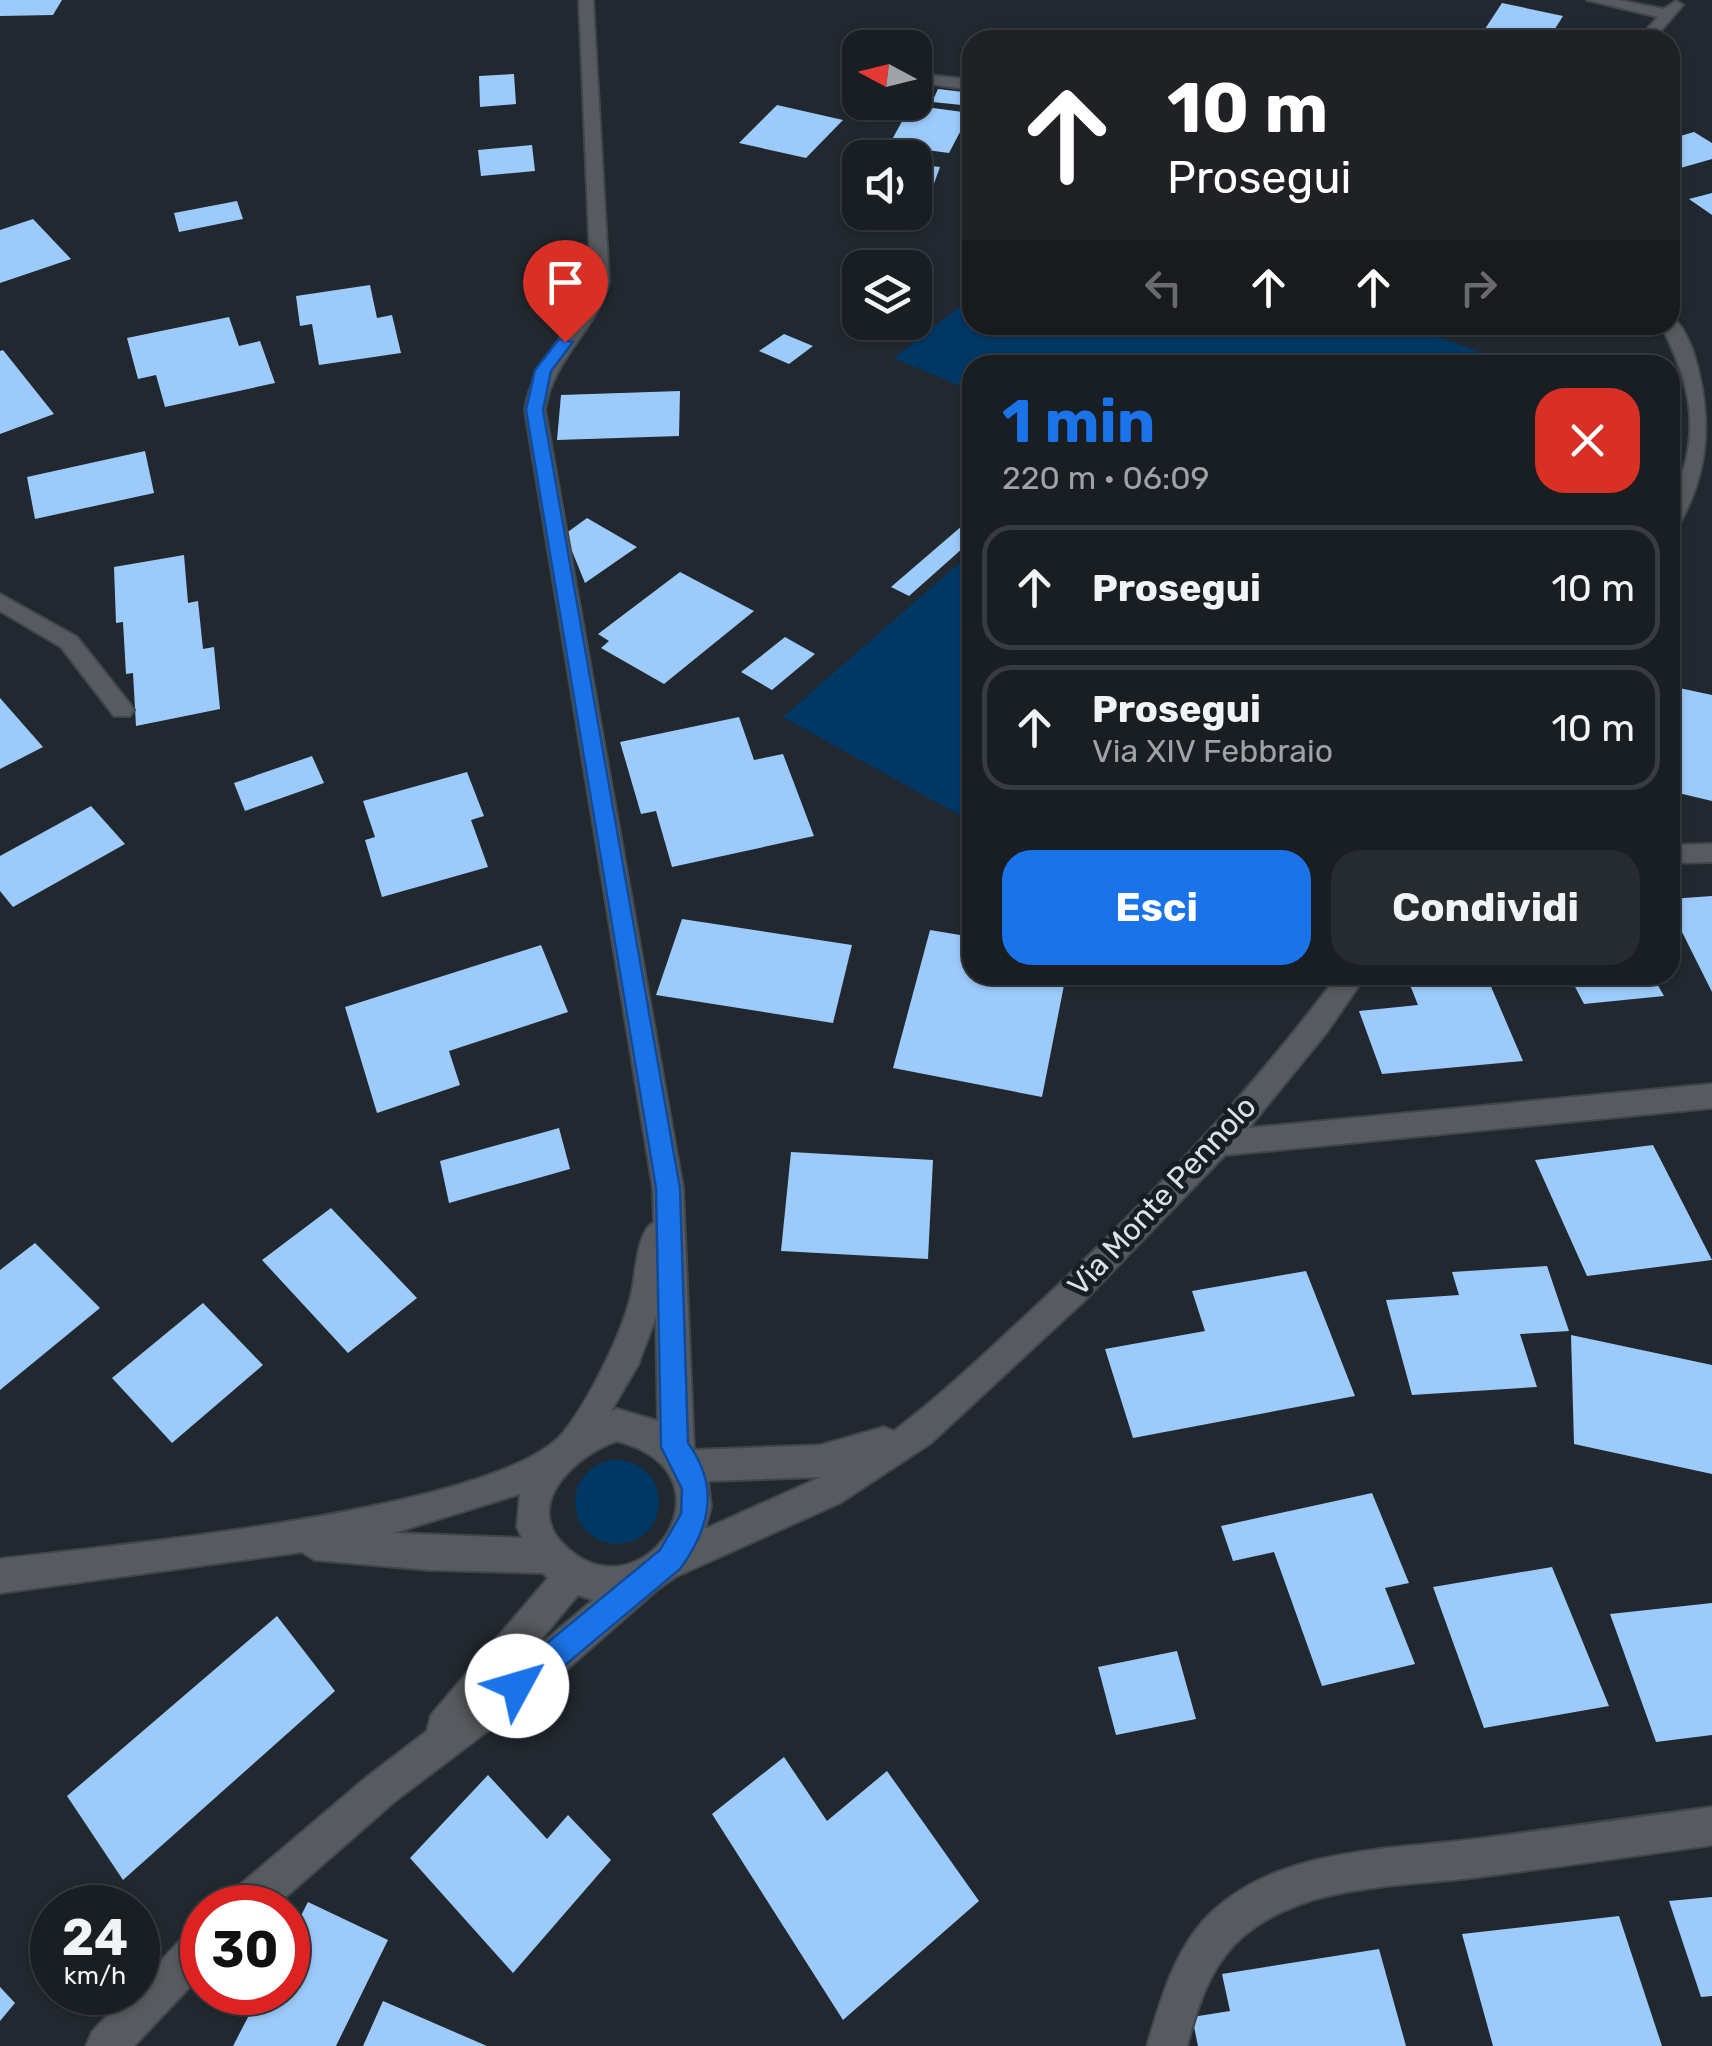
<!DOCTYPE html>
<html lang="it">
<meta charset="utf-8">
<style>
:root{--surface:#191e23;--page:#262b30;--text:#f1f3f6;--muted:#9fa2a6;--line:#373c41;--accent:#1a73e8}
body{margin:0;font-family:Rubik,sans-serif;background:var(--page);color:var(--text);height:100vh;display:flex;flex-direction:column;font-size:38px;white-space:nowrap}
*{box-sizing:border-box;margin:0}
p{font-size:32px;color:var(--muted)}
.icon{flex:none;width:55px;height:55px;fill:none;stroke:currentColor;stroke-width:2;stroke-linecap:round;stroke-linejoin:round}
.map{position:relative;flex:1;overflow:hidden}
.panel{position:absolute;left:962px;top:355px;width:718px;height:630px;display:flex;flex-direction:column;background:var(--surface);border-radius:30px;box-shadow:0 2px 8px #0004,0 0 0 2px var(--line)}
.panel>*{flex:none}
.top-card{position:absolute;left:962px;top:30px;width:718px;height:305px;border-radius:30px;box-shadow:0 2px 8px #0004,0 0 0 2px var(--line);background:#202124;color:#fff;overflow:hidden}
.needle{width:65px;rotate:277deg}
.fabs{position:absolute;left:842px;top:30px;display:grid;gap:20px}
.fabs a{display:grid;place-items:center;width:90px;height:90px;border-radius:20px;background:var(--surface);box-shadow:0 2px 8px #0004,0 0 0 2px var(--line);font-size:50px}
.speed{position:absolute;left:30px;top:1885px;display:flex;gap:20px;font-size:50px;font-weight:700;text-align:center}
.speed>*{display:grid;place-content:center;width:130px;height:130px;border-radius:50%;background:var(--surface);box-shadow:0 2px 8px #0004,0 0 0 2px var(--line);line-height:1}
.speed small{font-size:25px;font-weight:400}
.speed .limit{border:15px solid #d22;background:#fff;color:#111}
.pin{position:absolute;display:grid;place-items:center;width:85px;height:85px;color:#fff;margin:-102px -42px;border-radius:50% 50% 50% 0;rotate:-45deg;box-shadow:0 0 10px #0007}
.pin .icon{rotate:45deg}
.me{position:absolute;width:110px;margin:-55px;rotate:51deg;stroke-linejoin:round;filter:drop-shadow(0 0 8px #0008)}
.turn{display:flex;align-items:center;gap:35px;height:210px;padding:0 40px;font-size:45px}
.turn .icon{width:130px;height:130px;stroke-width:2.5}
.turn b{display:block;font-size:70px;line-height:85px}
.lanes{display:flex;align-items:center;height:95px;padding:0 40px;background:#0003;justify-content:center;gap:50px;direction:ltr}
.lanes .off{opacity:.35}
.round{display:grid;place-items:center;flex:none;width:105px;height:105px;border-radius:30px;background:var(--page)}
.headline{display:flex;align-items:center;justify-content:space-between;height:170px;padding:0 40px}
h1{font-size:60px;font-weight:700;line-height:75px;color:var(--accent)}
.button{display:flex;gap:20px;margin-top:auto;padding:20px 40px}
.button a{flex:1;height:115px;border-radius:30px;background:var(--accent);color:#fff;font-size:40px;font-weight:700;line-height:115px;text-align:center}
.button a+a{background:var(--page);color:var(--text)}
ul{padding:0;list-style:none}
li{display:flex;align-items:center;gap:30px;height:125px;margin:0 20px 15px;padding:0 20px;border:5px solid var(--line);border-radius:30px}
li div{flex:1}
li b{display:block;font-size:38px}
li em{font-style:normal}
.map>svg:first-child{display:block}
.green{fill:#003865}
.building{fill:#9ccbfb}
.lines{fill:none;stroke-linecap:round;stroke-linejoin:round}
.minor-casing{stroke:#3f464c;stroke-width:4}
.minor{fill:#575a5e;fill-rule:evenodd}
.route{fill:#1a73e8;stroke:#114b97;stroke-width:2.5}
.labels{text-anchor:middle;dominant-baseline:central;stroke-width:10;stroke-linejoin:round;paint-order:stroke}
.street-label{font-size:30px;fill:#dde2e7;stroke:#171e25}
</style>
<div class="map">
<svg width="1712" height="2046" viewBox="0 0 1712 2046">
<rect width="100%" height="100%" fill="#21282f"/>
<g class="green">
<path d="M972 297V325H1405L1516 365H972V391L894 358Z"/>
<path d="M972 552V822L783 717Z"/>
<circle cx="617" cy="1502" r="42"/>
</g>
<g class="building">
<path d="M0 0H62L53 15 0 16Z"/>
<path d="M1502 3 1563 16 1548 40 1479 38Z"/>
<path d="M514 74 516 104 480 107 479 76Z"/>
<path d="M938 89 972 93V106L932 102Z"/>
<path d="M777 105 843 120 806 158 739 143Z"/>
<path d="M911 105 970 113 949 153 889 145Z"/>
<path d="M1694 132 1712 143V159L1670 171V139Z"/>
<path d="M532 145 535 171 481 176 478 150Z"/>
<path d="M915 164 940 167 932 189 915 187Z"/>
<path d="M1712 193V215L1689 199Z"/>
<path d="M237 201 243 219 179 232 174 213Z"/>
<path d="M33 219 71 259 0 283V230Z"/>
<path d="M370 285 377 318 392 315 401 353 319 365 312 324 300 326 296 296Z"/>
<path d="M229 317 239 346 260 341 275 383 165 407 156 375 138 379 127 338Z"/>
<path d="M784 334 813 346 789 364 759 351Z"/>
<path d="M3 350 54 414 0 434V351Z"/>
<path d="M680 391 679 436 557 440 561 395Z"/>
<path d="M145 451 154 493 35 519 27 477Z"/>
<path d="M587 518 637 547 585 583 565 534Z"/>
<path d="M963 525 972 529V540L909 596 891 587Z"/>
<path d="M184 555 188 603 198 601 203 649 214 647 220 709 136 726 133 673 126 674 123 622 116 623 114 567Z"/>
<path d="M680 572 754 611 664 684 601 648 609 641 598 634Z"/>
<path d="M785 637 815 654 772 690 741 672Z"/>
<path d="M1670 686 1712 695V801L1670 791Z"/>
<path d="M0 698 43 747 0 769Z"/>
<path d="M739 717 754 760 783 754 814 836 672 867 656 811 641 814 620 742Z"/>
<path d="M312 756 324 783 245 811 234 783Z"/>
<path d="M467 772 484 816 471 820 488 867 382 897 365 840 375 837 363 801Z"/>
<path d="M91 806 125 844 13 907 0 891V856Z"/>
<path d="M1712 896V992L1670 908V899Z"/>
<path d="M682 919 852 945 833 1023 656 995Z"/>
<path d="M930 930 972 937V975H1066L1042 1097 893 1068Z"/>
<path d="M541 945 568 1012 449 1051 460 1085 377 1113 345 1007Z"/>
<path d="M1406 975H1486L1523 1061 1382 1074 1359 1011 1418 1005Z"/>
<path d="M1539 975H1652L1664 996 1584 1004 1572 981 1543 985Z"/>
<path d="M559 1128 570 1169 449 1203 440 1161Z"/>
<path d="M1653 1145 1712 1260 1587 1276 1535 1160Z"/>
<path d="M791 1152 933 1160 928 1259 781 1251Z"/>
<path d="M331 1208 417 1298 348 1353 262 1260Z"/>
<path d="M35 1243 100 1308 0 1390V1270Z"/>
<path d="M1547 1266 1569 1331 1520 1334 1537 1387 1412 1395 1386 1300 1459 1295 1452 1272Z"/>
<path d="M1306 1271 1355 1396 1133 1438 1105 1349 1205 1331 1192 1291Z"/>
<path d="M203 1303 263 1365 172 1443 112 1378Z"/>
<path d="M1571 1335 1712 1365V1474L1574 1444Z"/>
<path d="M1372 1493 1409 1583 1385 1588 1415 1664 1322 1686 1274 1552 1233 1561 1221 1526Z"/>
<path d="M1552 1567 1609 1706 1484 1728 1433 1587Z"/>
<path d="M1712 1603V1735L1656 1742 1610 1614Z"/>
<path d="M277 1616 335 1691 123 1880 67 1796Z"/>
<path d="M1177 1651 1196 1719 1116 1735 1098 1667Z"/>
<path d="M784 1757 827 1821 887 1771 979 1901 843 2020 712 1814Z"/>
<path d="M488 1775 547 1839 568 1815 611 1860 513 1973 410 1858Z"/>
<path d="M1712 1897V1996L1701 1997 1669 1901Z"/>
<path d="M308 1902 388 1940 336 2046H233L261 1992H288V1941Z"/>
<path d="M1619 1916 1662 2046H1493L1462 1934Z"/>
<path d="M1379 1949 1406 2046H1198L1192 2017 1230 2011 1222 1974Z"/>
<path d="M0 1987 15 2003 0 2021Z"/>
<path d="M383 2001 487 2046H363Z"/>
</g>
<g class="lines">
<defs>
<g id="minor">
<path d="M579 0H593L609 282C596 331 552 359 545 410L683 1188 694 1450 821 1445 884 1427 894 1431C944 1393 990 1349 1036 1306 1146 1203 1248 1095 1338 975H1366L1327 1032 1249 1128 1712 1084V1108L1225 1155 1084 1301 931 1443 840 1503 675 1577 658 1589 556 1679 394 1802 273 1908H224L229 1894 368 1776 427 1731 431 1715 548 1578 543 1573 430 1570 315 1560 302 1552 0 1593V1559C110 1546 498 1510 563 1433 588 1402 624 1331 632 1291 636 1272 637 1231 654 1222L653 1188 525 410C532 358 577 331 591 282ZM656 1317 658 1421 617 1409 611 1411 638 1365ZM617 1441C745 1474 639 1624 562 1543 523 1502 579 1453 617 1441ZM821 1477 705 1529 711 1507 708 1481ZM520 1494 517 1527 522 1538 394 1533ZM578 1595 593 1600 528 1655Z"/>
<path d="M1587 0H1618L1664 9 1676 1 1683 5 1653 40H1637L1658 17Z"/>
<path d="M929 75 972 80V90L923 83V77Z"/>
<path d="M1670 318C1682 322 1686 337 1692 348 1712 409 1712 469 1678 526L1670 528C1670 502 1679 485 1686 460 1698 411 1683 369 1661 325H1670Z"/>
<path d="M0 594 77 637 130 704 134 710 130 716H114L61 647 0 611Z"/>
<path d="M1712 844V862L1670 863V845Z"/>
<path d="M1712 1807V1845C1634 1856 1557 1867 1479 1877 1402 1887 1309 1883 1246 1934 1211 1962 1198 2005 1187 2046H1147C1161 1999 1176 1944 1214 1910 1285 1846 1395 1850 1484 1838 1560 1828 1636 1818 1712 1807Z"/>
<path d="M202 1927V1974L134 2046H86L92 2032 130 1992H138V1985L188 1932Z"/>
</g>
</defs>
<use href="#minor" class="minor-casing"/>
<use href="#minor" class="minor"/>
</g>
<path class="route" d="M559 339 573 342 551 371 543 410 680 1188 688 1443C720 1487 710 1528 680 1569L527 1697 517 1701 507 1697 502 1686 507 1676 660 1550 681 1514 682 1489 661 1447 656 1188 526 410 535 370Z"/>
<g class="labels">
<g class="street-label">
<text transform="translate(1162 1196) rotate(-47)">Via Monte Pennolo</text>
</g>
</g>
</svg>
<div class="fabs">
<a><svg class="needle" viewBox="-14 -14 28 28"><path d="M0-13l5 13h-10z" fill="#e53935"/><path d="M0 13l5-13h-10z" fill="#9fa2a6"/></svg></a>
<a><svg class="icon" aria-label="sound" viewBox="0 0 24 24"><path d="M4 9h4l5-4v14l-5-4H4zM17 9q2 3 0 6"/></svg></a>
<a><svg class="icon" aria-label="layers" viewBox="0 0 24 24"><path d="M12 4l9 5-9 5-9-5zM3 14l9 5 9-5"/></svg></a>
</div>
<div class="speed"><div>24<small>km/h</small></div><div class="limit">30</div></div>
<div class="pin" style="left:565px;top:342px;background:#d93025"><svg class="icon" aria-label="arrive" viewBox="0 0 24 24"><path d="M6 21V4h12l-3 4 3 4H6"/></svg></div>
<svg class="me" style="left:517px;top:1686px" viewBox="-20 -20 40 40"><circle r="19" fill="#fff"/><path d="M0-13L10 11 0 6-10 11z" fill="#1a73e8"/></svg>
<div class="top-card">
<div class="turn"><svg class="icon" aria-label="ahead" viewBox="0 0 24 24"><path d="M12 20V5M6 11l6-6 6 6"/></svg><div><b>10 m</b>Prosegui</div></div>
<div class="lanes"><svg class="icon off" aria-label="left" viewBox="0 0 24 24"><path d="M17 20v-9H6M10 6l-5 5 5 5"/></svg><svg class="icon" aria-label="ahead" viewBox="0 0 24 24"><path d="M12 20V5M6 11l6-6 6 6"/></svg><svg class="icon" aria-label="ahead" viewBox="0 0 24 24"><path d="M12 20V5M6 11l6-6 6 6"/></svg><svg class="icon off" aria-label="right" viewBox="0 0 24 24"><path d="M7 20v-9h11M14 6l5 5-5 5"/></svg></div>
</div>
<section class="panel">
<div class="headline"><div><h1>1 min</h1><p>220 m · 06:09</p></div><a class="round" style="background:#d93025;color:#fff"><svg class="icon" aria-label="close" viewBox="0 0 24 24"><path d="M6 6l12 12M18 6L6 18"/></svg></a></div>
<ul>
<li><svg class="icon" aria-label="ahead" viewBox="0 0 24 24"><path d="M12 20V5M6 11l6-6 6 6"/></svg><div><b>Prosegui</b></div><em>10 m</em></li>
<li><svg class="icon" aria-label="ahead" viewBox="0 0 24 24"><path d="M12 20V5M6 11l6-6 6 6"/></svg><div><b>Prosegui</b><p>Via XIV Febbraio</p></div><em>10 m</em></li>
</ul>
<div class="button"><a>Esci</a><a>Condividi</a></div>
</section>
</div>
